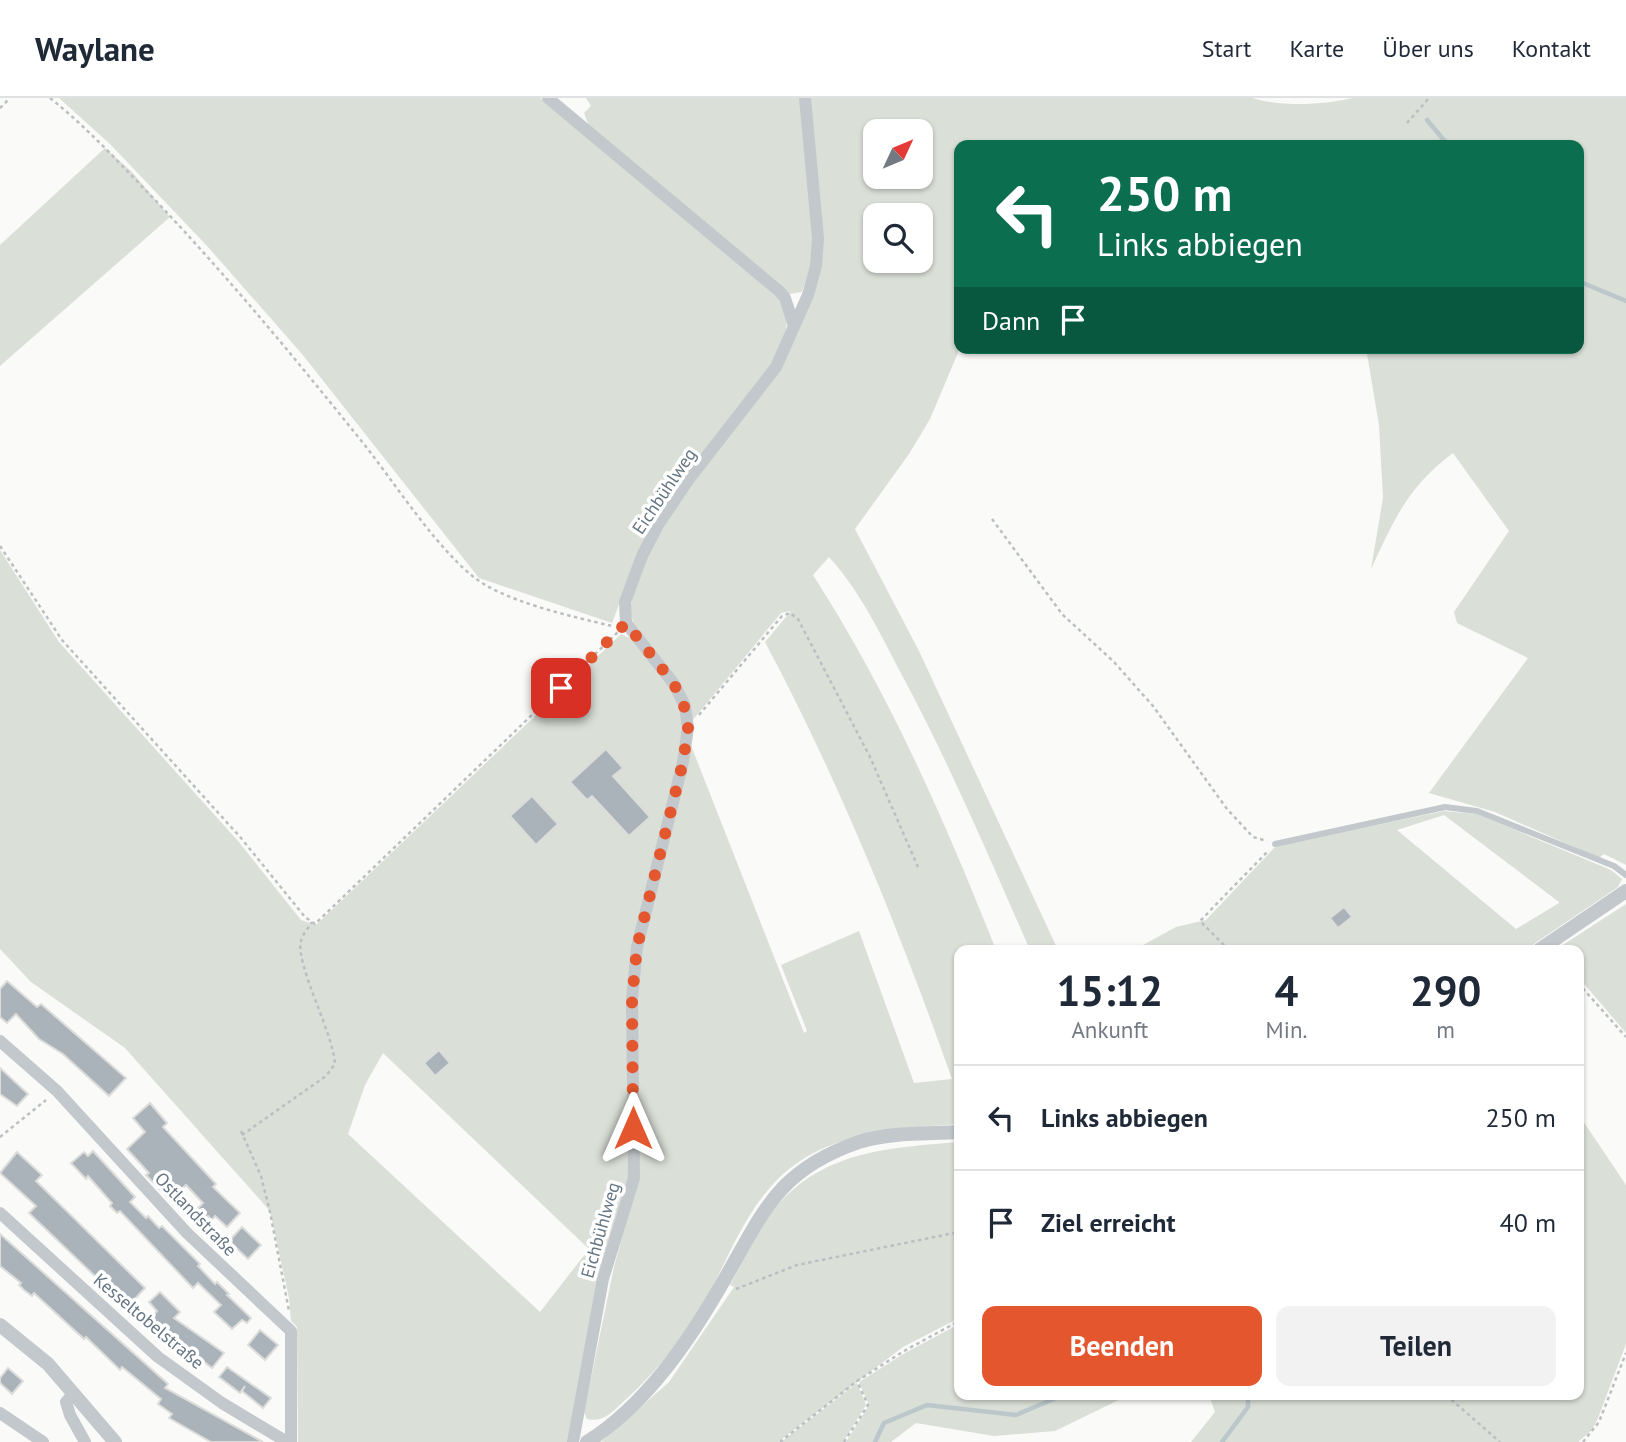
<!DOCTYPE html>
<html lang="de">
<meta charset="utf-8">
<style>
:root{--surface:#fff;--page:#f2f2f3;--text:#1f2937;--muted:#747a83;--line:#e0e1e3;--accent:#e4572e}
body{margin:0;font-family:"PT Sans",sans-serif;background:var(--page);color:var(--text);height:100vh;display:flex;flex-direction:column;font-size:26px;white-space:nowrap}
*{box-sizing:border-box;margin:0}
p{font-size:23px;color:var(--muted)}
.icon{flex:none;width:38px;height:38px;fill:none;stroke:currentColor;stroke-width:2;stroke-linecap:round;stroke-linejoin:round}
.map{position:relative;flex:1;overflow:hidden}
.side{position:absolute;left:954px;top:847px;width:630px;height:455px;display:flex;flex-direction:column;background:var(--surface);border-radius:14px;box-shadow:0 2px 5px #0004}
.side>*{flex:none}
.guide{position:absolute;left:954px;top:42px;width:630px;height:214px;border-radius:14px;box-shadow:0 2px 5px #0004;background:#0b6e4f;color:#fff;overflow:hidden}
.needle{width:46px;rotate:46deg}
.controls{position:absolute;left:863px;top:21px;display:grid;gap:14px}
.controls a{display:grid;place-items:center;width:70px;height:70px;border-radius:14px;background:var(--surface);box-shadow:0 2px 5px #0004;font-size:35px}
.pin{position:absolute;display:grid;place-items:center;width:60px;height:60px;color:#fff;margin:-30px;border-radius:14px;box-shadow:0 4px 10px #0006}
.me{position:absolute;width:77px;margin:-38px;rotate:0deg;stroke-linejoin:round;filter:drop-shadow(0 0 5px #0008)}
.turn{display:flex;align-items:center;gap:24px;height:147px;padding:0 28px;font-size:32px}
.turn .icon{width:91px;height:91px;stroke-width:2.5}
.turn b{display:block;font-size:49px;line-height:60px}
.then{display:flex;align-items:center;height:66px;padding:0 28px;background:#0003;gap:14px;font-size:26px}
.eta{display:flex;justify-content:space-evenly;align-items:center;height:119px;text-align:center}
.eta b{font-size:42px;font-weight:600;line-height:49px}
.button{display:flex;gap:14px;margin-top:auto;padding:14px 28px}
.button a{flex:1;height:80px;border-radius:14px;background:var(--accent);color:#fff;font-size:28px;font-weight:600;line-height:80px;text-align:center}
.button a+a{background:var(--page);color:var(--text)}
ul{padding:0;list-style:none}
li{display:flex;align-items:center;gap:21px;height:105px;padding:0 28px;border-top:2px solid var(--line)}
li div{flex:1}
li b{display:block;font-size:26px}
li em{font-style:normal}
header{display:flex;align-items:center;gap:42px;box-sizing:border-box;height:98px;padding:0 35px;background:var(--surface);border-bottom:2px solid var(--line)}
header strong{font-size:33px}
nav{display:flex;gap:38px;margin-inline-start:auto;font-size:24px}
.map>svg:first-child{display:block}
.green{fill:#dadfd7;fill-rule:evenodd}
.lines{fill:none;stroke-linecap:round;stroke-linejoin:round}
.stream{stroke:#bbc7cb;stroke-width:4.5}
.building{fill:#aab3b9;stroke:#dcdcda;stroke-width:2}
.path{stroke:#bbbfc2;stroke-width:2.5;stroke-dasharray:3.5 3.5;stroke-linecap:butt}
.service{stroke:#c3c8cc;stroke-width:6}
.minor{stroke:#c3c8cc;stroke-width:12}
.tertiary{stroke:#c3c8cc;stroke-width:14}
.route{stroke:#e4572e;stroke-width:12;stroke-dasharray:0 21.6}
.labels{text-anchor:middle;dominant-baseline:central;stroke-width:7;stroke-linejoin:round;paint-order:stroke}
.street-label{font-size:18px;fill:#657683;stroke:#fff}
</style>
<header>
<strong>Waylane</strong>
<nav><a>Start</a><a>Karte</a><a>Über uns</a><a>Kontakt</a></nav>
</header>
<div class="map">
<svg width="1626" height="1344" viewBox="0 0 1626 1344">
<rect width="100%" height="100%" fill="#fafaf8"/>
<g class="green">
<path d="M59 0H540L762 184C790 211 792 220 779 257L632 472 612 525 479 480 302 256 208 149 110 46Z"/>
<path d="M586 0H800L813 128V161L802 194 789 196 589 28 584 15 591 8Z"/>
<path d="M809 0H1252C1283 9 1322 7 1353 0H1626V767L1604 756 1599 760 1495 714 1429 695 1528 560 1457 525 1454 514 1509 433 1453 355C1407 390 1395 420 1371 471L1383 400 1379 327 1366 250H1578V47H959L960 250 930 321 909 356 855 431 919 553 1058 852H1030C990 761 951 669 904 581 882 539 861 494 829 459L813 477C888 593 945 723 996 852H959V1026C894 1031 825 1033 776 1083 739 1121 723 1176 695 1220 675 1250 650 1280 623 1304 612 1314 603 1325 587 1321L584 1314 614 1169 638 1080 637 904 641 850 690 645 804 935 807 933 781 867 859 833 914 985 952 981C899 831 840 685 765 544L791 513 781 515 692 623 633 524 630 515 633 490 662 428 692 383 775 278 818 178ZM875 33H920V79H875ZM875 117H920V163H875Z"/>
<path d="M105 50 132 74 170 119 0 268V147Z"/>
<path d="M0 452 59 544 238 743 301 822 316 827 621 536 634 542 656 568 680 608 684 628 680 664 633 846 629 1078 570 1344H298L297 1229 291 1223 289 1200 270 1113 125 950 31 884 0 851ZM383 955 589 1151 540 1214 348 1036 365 987Z"/>
<path d="M1444 713 1477 716 1611 772 1622 781 1618 789 1525 852H1134L1176 829 1206 822 1276 748ZM1444 717 1559 804V805L1516 831 1397 732Z"/>
<path d="M1626 806V935L1579 880 1578 852H1555Z"/>
<path d="M1579 1017 1626 1087V1246L1598 1320 1592 1332 1578 1344H1191L1215 1314 1209 1297H1578Z"/>
<path d="M959 1044V1220L903 1249 778 1344H601L669 1284 734 1189 730 1187C743 1164 755 1138 770 1117 817 1053 887 1050 959 1044Z"/>
<path d="M959 1226V1297H1129L1055 1333 994 1338 916 1325 891 1344H846L869 1307 859 1284 905 1255Z"/>
<path d="M857 1285 866 1307 843 1344H781Z"/>
</g>
<g class="lines">
<g class="stream">
<path d="M1427 22 1448 47"/>
<path d="M1578 183 1626 203"/>
<path d="M875 1344 884 1325 927 1307 1016 1317 1063 1297"/>
<path d="M1222 1344 1248 1309V1297"/>
</g>
</g>
<g class="building">
<path d="M606 651 623 670 613 678 650 719 629 738 592 698 587 702 570 684Z"/>
<path d="M532 698 558 726 536 747 510 718Z"/>
<path d="M1344 809 1352 819 1338 830 1330 820Z"/>
<path d="M7 883 37 909 41 906 126 980 109 998 63 956 39 941 16 916 7 925 0 919V891Z"/>
<path d="M439 952 450 965 435 978 424 965Z"/>
<path d="M0 970 28 996 17 1008 0 996Z"/>
<path d="M150 1005 167 1025 163 1029 216 1086 213 1089 240 1115 227 1129 215 1118 212 1122 208 1118 198 1129 189 1120 203 1105 186 1087 170 1102 146 1077 149 1075 127 1051 145 1034 133 1020Z"/>
<path d="M93 1053 135 1099 130 1104 146 1120 148 1118 159 1130 162 1128 200 1166 198 1168 215 1186 217 1184 229 1196 227 1197 251 1220 247 1225 242 1222 232 1231 214 1214 221 1207 198 1185 193 1190 120 1113 117 1115 110 1108 112 1105 88 1078 86 1081 71 1065 84 1054 88 1058Z"/>
<path d="M17 1054 42 1077 36 1083 145 1190 131 1205 101 1178 98 1181 29 1115 36 1108 0 1075Z"/>
<path d="M242 1129 261 1147 248 1161 229 1143Z"/>
<path d="M0 1136 168 1286 165 1290 263 1344H211L169 1320 172 1316 158 1306 161 1301 122 1269 120 1272 86 1239 84 1241 34 1195 32 1198 24 1192 19 1187 21 1185 0 1168Z"/>
<path d="M160 1194 180 1214 174 1220 224 1255 212 1270 194 1256 192 1259 151 1226 155 1222 152 1219 157 1213 149 1204Z"/>
<path d="M260 1232 278 1247 265 1262 248 1247Z"/>
<path d="M227 1269 271 1300 263 1310 242 1293 245 1288 240 1295 219 1279Z"/>
<path d="M8 1270 23 1283 12 1296 0 1285V1280Z"/>
</g>
<g class="lines">
<g class="path">
<path d="M50 0C89 31 122 68 156 103 228 179 294 259 359 340 393 381 443 463 487 488 521 507 574 519 612 528"/>
<path d="M0 10 10 0"/>
<path d="M1407 25 1429 0"/>
<path d="M992 421 1062 516 1114 564 1153 608 1227 711 1253 739 1267 743"/>
<path d="M0 448 62 542 241 740 305 819 315 826 618 534"/>
<path d="M699 617 782 518 790 515 798 521 870 659 918 769"/>
<path d="M1229 852 1200 823 1269 752"/>
<path d="M1578 885 1626 939"/>
<path d="M241 1033 261 1078 270 1114 289 1213"/>
<path d="M242 1037 326 978 335 966C333 934 295 866 301 843 302 837 309 829 312 824"/>
<path d="M0 1039 46 1002"/>
<path d="M736 1191 797 1167 959 1134"/>
<path d="M1446 1297 1500 1344"/>
<path d="M780 1344 857 1283 904 1253 959 1223"/>
<path d="M844 1344 868 1307 857 1283"/>
<path d="M1583 1344 1599 1324 1626 1255"/>
</g>
<path class="service" d="M1275 746 1445 709 1477 713 1614 768 1626 777"/>
<g class="minor">
<path d="M548 0 779 193 785 200 794 228"/>
<path d="M0 943 57 993 187 1135 291 1233V1344"/>
<path d="M0 1115 158 1259 222 1305 287 1344"/>
<path d="M74 1295 66 1304 70 1317 85 1344"/>
<path d="M0 1315 43 1344"/>
<path d="M573 1344 603 1181 634 1080 632 901 637 849 683 664 688 630 685 608 674 586 626 525 625 504 642 458 658 427 689 381 776 269 808 197 816 168 818 140 805 0"/>
</g>
<g class="tertiary">
<path d="M1539 852 1626 793"/>
<path d="M0 1227 48 1266 115 1344"/>
<path d="M587 1344C646 1307 689 1243 723 1184 763 1115 777 1072 859 1044 890 1034 927 1036 959 1034"/>
</g>
</g>
<g class="lines">
<path class="route" d="M561 590 626 525 674 586 684 608 688 630 683 664 637 849 632 901 633 1030"/>
</g>
<g class="labels">
<g class="street-label">
<text transform="translate(664 393) rotate(-56)">Eichbühlweg</text>
<text transform="translate(196 1116) rotate(46)">Ostlandstraße</text>
<text transform="translate(600 1132) rotate(-74)">Eichbühlweg</text>
<text transform="translate(149 1223) rotate(40)">Kesseltobelstraße</text>
</g>
</g>
</svg>
<div class="controls">
<a><svg class="needle" viewBox="-14 -14 28 28"><path d="M0-13l5 13h-10z" fill="#e53935"/><path d="M0 13l5-13h-10z" fill="#747a83"/></svg></a>
<a><svg class="icon" aria-label="search" viewBox="0 0 24 24"><circle cx="10" cy="10" r="6"/><path d="M15 15l6 6"/></svg></a>
</div>
<div class="pin" style="left:561px;top:590px;background:#d93025"><svg class="icon" aria-label="arrive" viewBox="0 0 24 24"><path d="M6 21V4h12l-3 4 3 4H6"/></svg></div>
<svg class="me" style="left:633px;top:1030px" viewBox="-20 -20 40 40"><path d="M0-17L14 15 0 8-14 15z" fill="#e4572e" stroke="#fff" stroke-width="4"/></svg>
<div class="guide">
<div class="turn"><svg class="icon" aria-label="left" viewBox="0 0 24 24"><path d="M17 20v-9H6M10 6l-5 5 5 5"/></svg><div><b>250 m</b>Links abbiegen</div></div>
<div class="then">Dann<svg class="icon" aria-label="arrive" viewBox="0 0 24 24"><path d="M6 21V4h12l-3 4 3 4H6"/></svg></div>
</div>
<section class="side">
<div class="eta">
<div><b>15:12</b><p>Ankunft</p></div>
<div><b>4</b><p>Min.</p></div>
<div><b>290</b><p>m</p></div>
</div>
<ul>
<li><svg class="icon" aria-label="left" viewBox="0 0 24 24"><path d="M17 20v-9H6M10 6l-5 5 5 5"/></svg><div><b>Links abbiegen</b></div><em>250 m</em></li>
<li><svg class="icon" aria-label="arrive" viewBox="0 0 24 24"><path d="M6 21V4h12l-3 4 3 4H6"/></svg><div><b>Ziel erreicht</b></div><em>40 m</em></li>
</ul>
<div class="button"><a>Beenden</a><a>Teilen</a></div>
</section>
</div>
